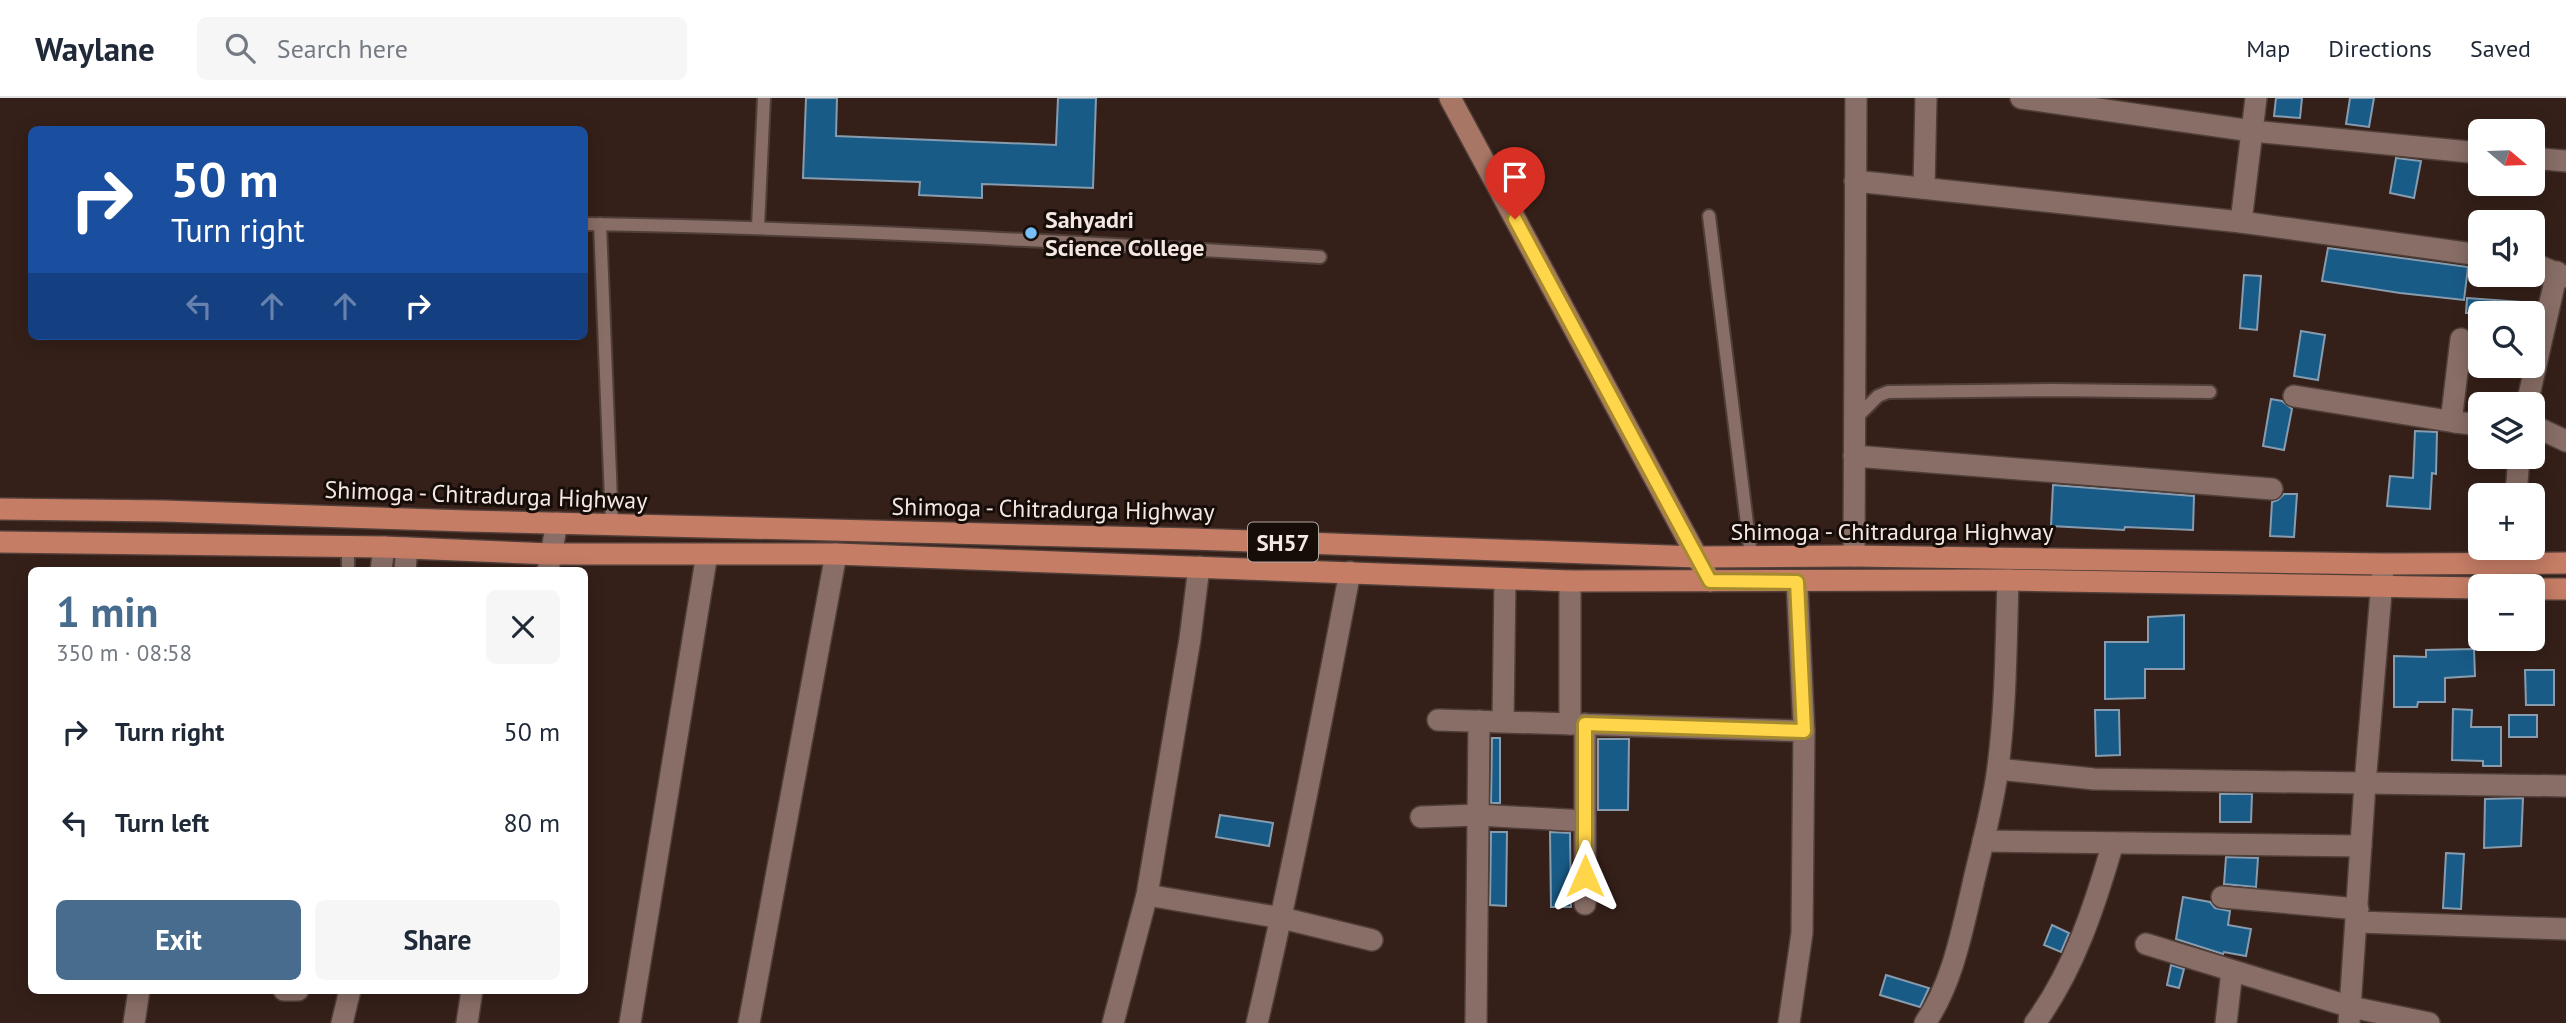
<!DOCTYPE html>
<meta charset="utf-8">
<style>
:root{--surface:#fff;--page:#f6f6f7;--text:#1f2937;--muted:#747a83;--line:#e0e1e3;--accent:#476c8d}
body{margin:0;font-family:"PT Sans",sans-serif;background:var(--page);color:var(--text);height:100vh;display:flex;flex-direction:column;font-size:26px;white-space:nowrap}
*{box-sizing:border-box;margin:0}
p{font-size:23px;color:var(--muted)}
.icon{flex:none;width:38px;height:38px;fill:none;stroke:currentColor;stroke-width:2;stroke-linecap:round;stroke-linejoin:round}
.map{position:relative;flex:1;overflow:hidden}
.details{position:absolute;left:28px;top:469px;width:560px;height:427px;display:flex;flex-direction:column;background:var(--surface);border-radius:10px;box-shadow:0 4px 18px #0003}
.details>*{flex:none}
.guide{position:absolute;left:28px;top:28px;width:560px;height:214px;border-radius:10px;box-shadow:0 4px 18px #0003;background:#1a4fa0;color:#fff;overflow:hidden}
.needle{width:46px;rotate:109deg}
.controls{position:absolute;left:2468px;top:21px;display:grid;gap:14px}
.controls a{display:grid;place-items:center;width:77px;height:77px;border-radius:10px;background:var(--surface);box-shadow:0 4px 18px #0003;font-size:35px}
.pin{position:absolute;display:grid;place-items:center;width:60px;height:60px;color:#fff;margin:-72px -30px;border-radius:50% 50% 50% 0;rotate:-45deg;box-shadow:0 0 7px #0007}
.pin .icon{rotate:45deg}
.me{position:absolute;width:77px;margin:-38px;rotate:0deg;stroke-linejoin:round;filter:drop-shadow(0 0 5px #0008)}
.turn{display:flex;align-items:center;gap:24px;height:147px;padding:0 28px;font-size:32px}
.turn .icon{width:91px;height:91px;stroke-width:2.5}
.turn b{display:block;font-size:49px;line-height:60px}
.lanes{display:flex;align-items:center;height:66px;padding:0 28px;background:#0003;justify-content:center;gap:35px;direction:ltr}
.lanes .off{opacity:.35}
.round{display:grid;place-items:center;flex:none;width:74px;height:74px;border-radius:10px;background:var(--page)}
.overview{display:flex;align-items:center;justify-content:space-between;height:119px;padding:0 28px}
h1{font-size:42px;font-weight:700;line-height:52px;color:var(--accent)}
.button{display:flex;gap:14px;margin-top:auto;padding:14px 28px}
.button a{flex:1;height:80px;border-radius:10px;background:var(--accent);color:#fff;font-size:28px;font-weight:700;line-height:80px;text-align:center}
.button a+a{background:var(--page);color:var(--text)}
ul{padding:0;list-style:none}
li{display:flex;align-items:center;gap:21px;height:91px;padding:0 28px}
li div{flex:1}
li b{display:block;font-size:26px}
li em{font-style:normal}
header{display:flex;align-items:center;gap:42px;box-sizing:border-box;height:98px;padding:0 35px;background:var(--surface);border-bottom:2px solid var(--line)}
header strong{font-size:33px}
nav{display:flex;gap:38px;margin-inline-start:auto;font-size:24px}
.search{width:490px;height:63px;background:var(--page);display:flex;align-items:center;gap:18px;box-sizing:border-box;padding:0 24px;border-radius:10px;color:var(--muted);font-size:26px}
.map>svg:first-child{display:block}
.building{fill:#195b87;stroke:#879cae;stroke-width:2}
.lines{fill:none;stroke-linecap:round;stroke-linejoin:round}
.lane-casing{stroke:#503e39;stroke-width:16}
.street-casing{stroke:#503e39;stroke-width:24}
.secondary-casing{stroke:#503e39;stroke-width:24}
.primary-casing{stroke:#503e39;stroke-width:24}
.lane{stroke:#886e66;stroke-width:12}
.street{stroke:#886e66;stroke-width:21}
.secondary{stroke:#a77665;stroke-width:21}
.primary{stroke:#c67d65;stroke-width:21}
.route-casing{stroke:#a68a30;stroke-width:18}
.route{stroke:#ffd54a;stroke-width:12}
.poi-dot{fill:#77bff7;stroke:#160d09;stroke-width:2.5}
.labels{text-anchor:middle;dominant-baseline:central;stroke-width:6;stroke-linejoin:round;paint-order:stroke}
.shield{fill:#160d09;stroke:#b2a6a1;stroke-width:2}
.shield-label{font-size:23px;font-weight:bold;fill:#f5e7e2}
.poi-label{font-size:24px;font-weight:bold;fill:#f5e7e2;stroke:#160d09;text-anchor:start}
.street-label{font-size:24px;fill:#f5e7e2;stroke:#160d09}
</style>
<header>
<strong>Waylane</strong>
<div class="search"><svg class="icon" aria-label="search" viewBox="0 0 24 24"><circle cx="10" cy="10" r="6"/><path d="M15 15l6 6"/></svg>Search here</div>
<nav><a>Map</a><a>Directions</a><a>Saved</a></nav>
</header>
<div class="map">
<svg width="2566" height="925" viewBox="0 0 2566 925">
<rect width="100%" height="100%" fill="#352019"/>
<g class="building">
<path d="M806 0H837L836 38 1056 47 1058 0H1096L1093 90 982 86V100L919 97 920 84 803 80Z"/>
<path d="M2276 0H2302L2300 20 2274 18Z"/>
<path d="M2350 0H2374L2369 29 2346 26Z"/>
<path d="M2396 60 2421 63 2414 100 2390 95Z"/>
<path d="M2328 150 2468 169 2464 202 2400 195 2322 183Z"/>
<path d="M2244 177 2261 178 2257 232 2240 230Z"/>
<path d="M2467 200 2521 204 2520 215H2466Z"/>
<path d="M2301 233 2325 237 2318 282 2294 278Z"/>
<path d="M2271 301 2282 303 2292 311 2284 352 2263 348Z"/>
<path d="M2415 333 2437 334 2436 376 2432 375 2430 411 2387 408 2390 378 2413 380Z"/>
<path d="M2053 387 2194 398 2193 432 2125 429 2124 432 2051 428Z"/>
<path d="M2284 396H2297L2294 439 2270 438 2272 404 2278 402Z"/>
<path d="M2184 517V571H2145V600L2105 601V544H2148V519Z"/>
<path d="M2474 551 2475 578 2445 580V604H2418L2417 609H2394V558L2426 559V552Z"/>
<path d="M2525 572H2554V607H2526Z"/>
<path d="M2453 611 2472 612 2471 629H2501V668H2483V663L2452 662Z"/>
<path d="M2095 612H2119L2120 657 2096 658Z"/>
<rect x="2509" y="617" width="28" height="22"/>
<path d="M1492 640H1500V705H1491Z"/>
<path d="M1598 641H1629L1628 712H1598Z"/>
<path d="M2220 696H2252L2251 724H2220Z"/>
<path d="M2523 700 2521 748 2484 750 2485 701Z"/>
<path d="M1220 717 1273 725 1269 748 1216 739Z"/>
<path d="M1491 734H1507L1506 808 1490 807Z"/>
<path d="M1550 734 1570 735 1571 809H1551Z"/>
<path d="M2446 755 2464 756 2461 811 2443 810Z"/>
<path d="M2226 759 2258 760 2256 789 2224 786Z"/>
<path d="M2183 799 2210 804 2215 810 2230 813 2228 827 2251 831 2246 858 2224 854 2223 856 2176 841Z"/>
<path d="M2052 827 2069 835 2061 854 2044 847Z"/>
<path d="M2171 867 2184 871 2179 890 2167 887Z"/>
<path d="M1886 877 1929 890 1920 909 1880 897Z"/>
</g>
<g class="lines">
<defs>
<g id="lane">
<path d="M1709 118 1751 458"/>
<path d="M584 126C830 130 1075 144 1320 159"/>
<path d="M600 126 612 427"/>
<path d="M758 129 764 0"/>
<path d="M1854 322 1878 298 1888 294 2052 292 2210 294"/>
<path d="M348 472V450"/>
</g>
<g id="street">
<path d="M2021 0 2252 33 2480 55"/>
<path d="M2532 60 2566 63"/>
<path d="M1855 83 2241 124 2480 157"/>
<path d="M1924 90 1926 0"/>
<path d="M2241 124 2256 0"/>
<path d="M2532 165 2566 179"/>
<path d="M2461 241 2452 316 2455 324 2480 327"/>
<path d="M2294 298 2455 324"/>
<path d="M2527 306 2557 174"/>
<path d="M2532 327 2566 343"/>
<path d="M1854 358 2272 391"/>
<path d="M2516 397 2519 359"/>
<path d="M1854 458 1856 0"/>
<path d="M381 472 384 449"/>
<path d="M405 472 407 450"/>
<path d="M548 472 557 425"/>
<path d="M1570 483V626"/>
<path d="M1438 622 1804 633"/>
<path d="M1503 623 1505 481"/>
<path d="M1585 626V806"/>
<path d="M1998 671 2094 681 2566 688"/>
<path d="M1421 719 1478 717 1585 723"/>
<path d="M1983 743 2361 748"/>
<path d="M1147 797 1282 820 1372 842"/>
<path d="M2222 799 2358 811"/>
<path d="M2357 824 2566 831"/>
<path d="M2146 846 2351 909 2429 925"/>
<path d="M284 892H298"/>
<path d="M134 925 139 892"/>
<path d="M342 925 350 892"/>
<path d="M467 925 472 892"/>
<path d="M630 925 707 456"/>
<path d="M749 925 836 456"/>
<path d="M1113 925 1147 797 1190 541 1199 469"/>
<path d="M1257 925C1292 776 1321 625 1350 474"/>
<path d="M1476 925 1479 623"/>
<path d="M1789 925 1802 835 1804 633 1797 484"/>
<path d="M1925 925C1951 888 1961 838 1971 795 1980 753 1993 711 1998 669 2006 607 2006 545 2008 482"/>
<path d="M2035 925C2074 872 2095 807 2113 745"/>
<path d="M2226 925 2232 873"/>
<path d="M2349 925 2365 686 2383 471"/>
</g>
<path id="secondary" d="M1450 0 1710 483"/>
<g id="primary">
<path d="M0 411 164 413 467 423 1192 441 1697 459 1854 458 2384 466 2566 465"/>
<path d="M0 444 384 449 551 456H836L1570 483 2008 482 2480 490"/>
<path d="M2532 491H2566"/>
</g>
</defs>
<use href="#lane" class="lane-casing"/>
<use href="#street" class="street-casing"/>
<use href="#secondary" class="secondary-casing"/>
<use href="#primary" class="primary-casing"/>
<use href="#lane" class="lane"/>
<use href="#street" class="street"/>
<use href="#secondary" class="secondary"/>
<use href="#primary" class="primary"/>
</g>
<g class="lines">
<defs>
<path id="route" d="M1515 121 1710 483 1797 484 1804 633 1585 626V778"/>
</defs>
<use href="#route" class="route-casing"/>
<use href="#route" class="route"/>
</g>
<circle class="poi-dot" cx="1031" cy="135" r="7"/>
<g class="labels">
<rect class="shield" x="1248" y="424.5" width="70" height="39" rx="5"/>
<g class="shield-label">
<text x="1283" y="444">SH57</text>
</g>
<g class="poi-label">
<text x="1045" y="121">Sahyadri<tspan x="1045" dy="28">Science College</tspan></text>
</g>
<g class="street-label">
<text transform="translate(486 397) rotate(2)">Shimoga - Chitradurga Highway</text>
<text transform="translate(1053 411) rotate(1)">Shimoga - Chitradurga Highway</text>
<text x="1892" y="433">Shimoga - Chitradurga Highway</text>
</g>
</g>
</svg>
<div class="controls">
<a><svg class="needle" viewBox="-14 -14 28 28"><path d="M0-13l5 13h-10z" fill="#e53935"/><path d="M0 13l5-13h-10z" fill="#747a83"/></svg></a>
<a><svg class="icon" aria-label="sound" viewBox="0 0 24 24"><path d="M4 9h4l5-4v14l-5-4H4zM17 9q2 3 0 6"/></svg></a>
<a><svg class="icon" aria-label="search" viewBox="0 0 24 24"><circle cx="10" cy="10" r="6"/><path d="M15 15l6 6"/></svg></a>
<a><svg class="icon" aria-label="layers" viewBox="0 0 24 24"><path d="M12 4l9 5-9 5-9-5zM3 14l9 5 9-5"/></svg></a>
<a>+</a>
<a>−</a>
</div>
<div class="pin" style="left:1515px;top:121px;background:#d93025"><svg class="icon" aria-label="arrive" viewBox="0 0 24 24"><path d="M6 21V4h12l-3 4 3 4H6"/></svg></div>
<svg class="me" style="left:1585px;top:778px" viewBox="-20 -20 40 40"><path d="M0-17L14 15 0 8-14 15z" fill="#ffd54a" stroke="#fff" stroke-width="4"/></svg>
<div class="guide">
<div class="turn"><svg class="icon" aria-label="right" viewBox="0 0 24 24"><path d="M7 20v-9h11M14 6l5 5-5 5"/></svg><div><b>50 m</b>Turn right</div></div>
<div class="lanes"><svg class="icon off" aria-label="left" viewBox="0 0 24 24"><path d="M17 20v-9H6M10 6l-5 5 5 5"/></svg><svg class="icon off" aria-label="ahead" viewBox="0 0 24 24"><path d="M12 20V5M6 11l6-6 6 6"/></svg><svg class="icon off" aria-label="ahead" viewBox="0 0 24 24"><path d="M12 20V5M6 11l6-6 6 6"/></svg><svg class="icon" aria-label="right" viewBox="0 0 24 24"><path d="M7 20v-9h11M14 6l5 5-5 5"/></svg></div>
</div>
<section class="details">
<div class="overview"><div><h1>1 min</h1><p>350 m · 08:58</p></div><a class="round"><svg class="icon" aria-label="close" viewBox="0 0 24 24"><path d="M6 6l12 12M18 6L6 18"/></svg></a></div>
<ul>
<li><svg class="icon" aria-label="right" viewBox="0 0 24 24"><path d="M7 20v-9h11M14 6l5 5-5 5"/></svg><div><b>Turn right</b></div><em>50 m</em></li>
<li><svg class="icon" aria-label="left" viewBox="0 0 24 24"><path d="M17 20v-9H6M10 6l-5 5 5 5"/></svg><div><b>Turn left</b></div><em>80 m</em></li>
</ul>
<div class="button"><a>Exit</a><a>Share</a></div>
</section>
</div>
